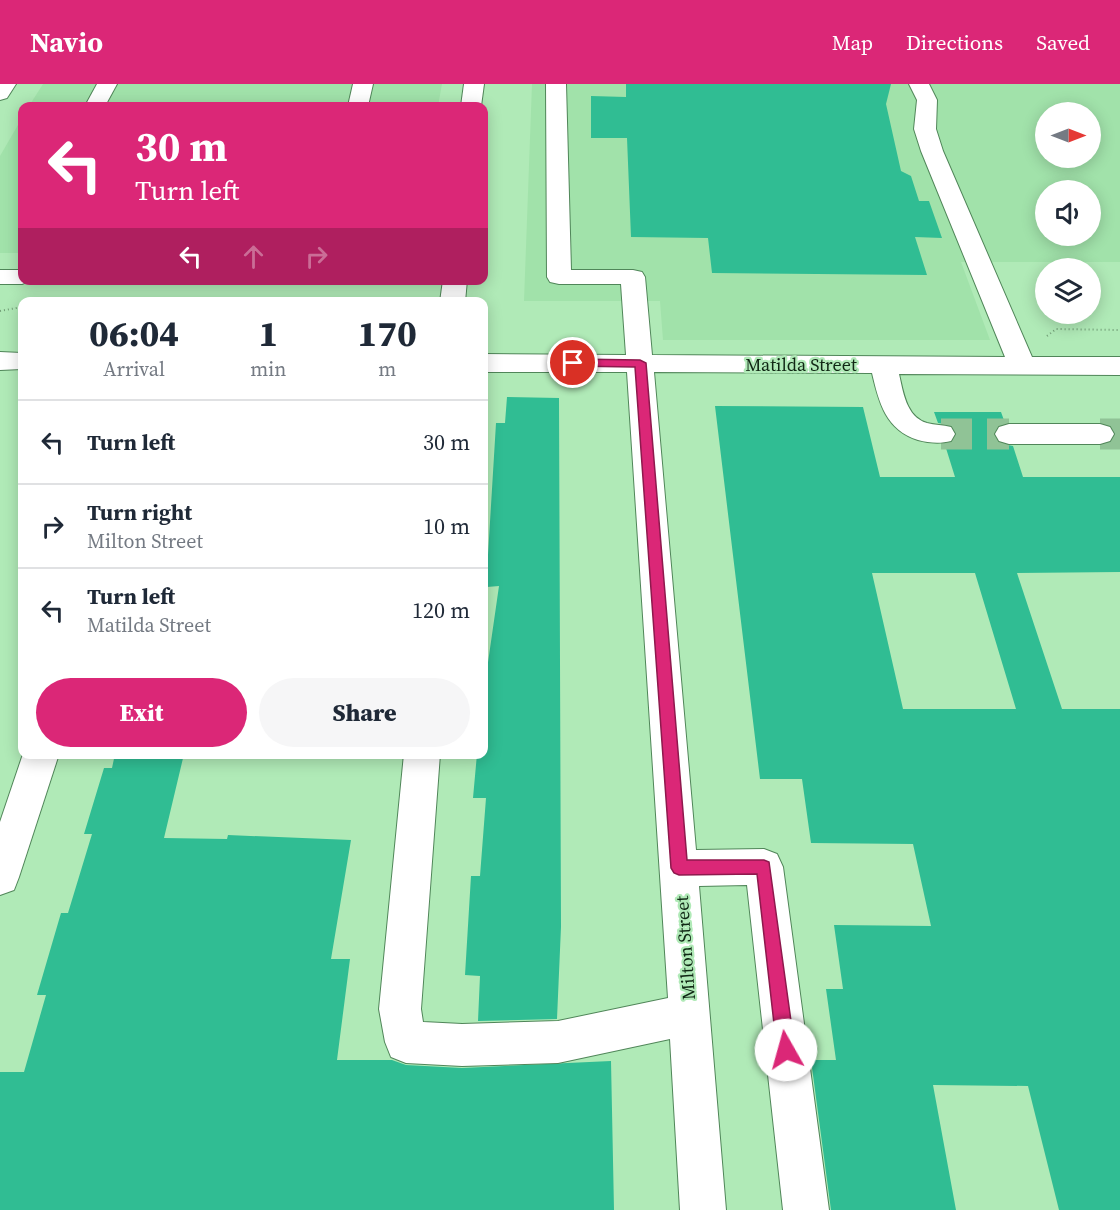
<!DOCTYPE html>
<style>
:root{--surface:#fff;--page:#f6f6f7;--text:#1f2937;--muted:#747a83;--line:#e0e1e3;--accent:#db2777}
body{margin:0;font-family:"Source Serif 4",serif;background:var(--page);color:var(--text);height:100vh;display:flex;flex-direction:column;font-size:22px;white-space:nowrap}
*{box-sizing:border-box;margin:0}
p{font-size:20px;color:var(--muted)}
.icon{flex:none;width:33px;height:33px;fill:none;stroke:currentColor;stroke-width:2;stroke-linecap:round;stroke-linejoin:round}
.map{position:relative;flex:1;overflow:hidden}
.drawer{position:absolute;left:18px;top:213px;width:470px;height:462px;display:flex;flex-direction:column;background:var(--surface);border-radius:12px;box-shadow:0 3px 15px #0003}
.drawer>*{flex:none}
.hud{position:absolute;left:18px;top:18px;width:470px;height:183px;border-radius:12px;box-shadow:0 3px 15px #0003;background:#db2777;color:#fff;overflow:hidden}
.needle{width:39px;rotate:90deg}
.tools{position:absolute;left:1035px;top:18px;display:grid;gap:12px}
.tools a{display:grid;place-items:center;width:66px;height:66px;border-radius:50%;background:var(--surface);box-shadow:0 3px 15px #0003;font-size:30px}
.pin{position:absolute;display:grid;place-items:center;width:51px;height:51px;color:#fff;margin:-26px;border:3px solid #fff;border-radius:50%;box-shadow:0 2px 6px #0007}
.me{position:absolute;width:66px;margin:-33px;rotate:353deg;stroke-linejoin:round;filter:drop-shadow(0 0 4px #0008)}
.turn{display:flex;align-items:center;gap:21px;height:126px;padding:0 18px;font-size:27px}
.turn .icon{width:78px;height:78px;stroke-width:2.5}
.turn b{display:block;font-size:42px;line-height:51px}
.lanes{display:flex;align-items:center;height:57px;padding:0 18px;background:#0003;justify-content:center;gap:30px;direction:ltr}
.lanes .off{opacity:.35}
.eta{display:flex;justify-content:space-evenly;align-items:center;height:102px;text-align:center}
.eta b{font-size:36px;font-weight:800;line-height:42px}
.button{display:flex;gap:12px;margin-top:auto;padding:12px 18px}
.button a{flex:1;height:69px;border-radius:36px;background:var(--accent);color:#fff;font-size:24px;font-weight:800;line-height:69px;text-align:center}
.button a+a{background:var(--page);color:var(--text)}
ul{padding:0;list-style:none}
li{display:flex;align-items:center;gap:18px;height:84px;padding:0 18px;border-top:2px solid var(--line)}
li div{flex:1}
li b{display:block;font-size:22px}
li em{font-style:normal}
header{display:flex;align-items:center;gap:36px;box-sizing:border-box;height:84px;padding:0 30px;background:var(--accent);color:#fff}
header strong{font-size:28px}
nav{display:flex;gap:33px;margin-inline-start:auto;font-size:21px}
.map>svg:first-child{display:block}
.built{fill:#a1e2aa;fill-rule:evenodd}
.building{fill:#30bd93;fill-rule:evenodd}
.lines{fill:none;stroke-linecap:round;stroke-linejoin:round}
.minor-tunnel{stroke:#90c396;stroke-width:31;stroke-dasharray:31 15;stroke-linecap:butt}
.minor-casing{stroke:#508659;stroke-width:2}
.path{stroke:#719d76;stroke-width:2;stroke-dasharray:1 3;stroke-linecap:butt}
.minor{fill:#fff;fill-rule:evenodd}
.route{fill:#db2777;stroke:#8e194d;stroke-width:1.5}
.labels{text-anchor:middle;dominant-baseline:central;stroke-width:4.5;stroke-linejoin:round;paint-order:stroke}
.street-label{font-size:18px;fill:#102714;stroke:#b0eab7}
</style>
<header>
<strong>Navio</strong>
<nav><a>Map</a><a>Directions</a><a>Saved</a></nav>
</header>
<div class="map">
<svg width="1120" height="1126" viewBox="0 0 1120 1126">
<rect width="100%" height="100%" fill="#b0eab7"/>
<g class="built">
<path d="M43 0H442L438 22H29Z"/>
<path d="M532 0H1120V178H961L990 256H663L660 217H524ZM1046 28H1090V74H1046ZM1046 106H1090V152H1046Z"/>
<path d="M22 34V169H0V72Z"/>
</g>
<g class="building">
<path d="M626 0H891L886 20 901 87 911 92 919 117H929L942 154 915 153 927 191 712 189 708 154 631 153 627 54H591V12L626 13Z"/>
<path d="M507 313 559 314 561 843 557 935 478 937 480 892 465 891 471 792H480L486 714H473L477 670H483V613L499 502 487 503 488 471 496 339H505Z"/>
<path d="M715 322 863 323 880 393H955L945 361 953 358 957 349 951 341 938 339 934 328H1001L1005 339 997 342 993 351 998 359 1013 362 1023 393H1120V488L1017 489 1062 625H1120V1126H1059L1028 1002 933 1001 956 1126H831L811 976H836L826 905H843L834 841 931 842 913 760 811 759 802 695H760ZM872 489H975L1016 625H903Z"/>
<path d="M115 670H184L164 754 227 755 228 751 351 756 331 875H350L337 976H392L406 981 462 984 611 977 614 1126H0V988H24L46 911H37L61 829H68L92 750H84L104 684H112Z"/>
</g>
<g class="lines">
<g class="minor-tunnel">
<path d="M941 350H1009"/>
<path d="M1100 350H1120"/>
</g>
<defs>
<g id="minor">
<path d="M0 0H16L7 14 0 16Z"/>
<path d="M97 0H117L105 22H85Z"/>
<path d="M353 0H373L368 22H348Z"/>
<path d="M464 0H484L481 22H461Z"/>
<path d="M546 0H566L571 186H633L642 188 645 193 652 271 1005 273 921 67 914 45 917 16 909 0H929L937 16 936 45 943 67 1032 273H1120V291L899 290C903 307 906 333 927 339 935 341 943 341 951 343L955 350 951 357C940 360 929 359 918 356 886 346 879 319 872 289L654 288 696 766 764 765 777 770 783 783 829 1126H783L747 801 699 802 726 1126H680L670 955 558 979 462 982 406 979 391 973 385 958 379 925 404 670H440L421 925 423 938 462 940 558 937 668 914 627 288H483V270L626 271 621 200H559L550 198 547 193Z"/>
<path d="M0 186H22V196H32L22 200H0Z"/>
<path d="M443 196H467L465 218H440Z"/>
<path d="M0 268 22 269V285L0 286Z"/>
<path d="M1009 340H1100L1110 343 1114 350 1110 357 1100 360H1009L999 357 995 350 999 343Z"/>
<path d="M23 670H59L19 793 14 806 0 811V738Z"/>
</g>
</defs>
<use href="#minor" class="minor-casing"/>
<g class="path">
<path d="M0 227 22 223"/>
<path d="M1047 252 1056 245 1120 246"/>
</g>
<use href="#minor" class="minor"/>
</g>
<path class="route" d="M573 275 640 276 646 279 687 776H764L769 778 795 966 792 972 786 975 780 972 777 966 757 790 679 791 674 789 671 784 635 283 569 282V276Z"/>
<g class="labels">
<g class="street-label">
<text x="801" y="280">Matilda Street</text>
<text transform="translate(685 864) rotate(-94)">Milton Street</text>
</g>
</g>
</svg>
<div class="tools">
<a><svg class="needle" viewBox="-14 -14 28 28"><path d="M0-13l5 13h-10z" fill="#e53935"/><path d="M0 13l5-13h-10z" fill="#747a83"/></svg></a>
<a><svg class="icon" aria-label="sound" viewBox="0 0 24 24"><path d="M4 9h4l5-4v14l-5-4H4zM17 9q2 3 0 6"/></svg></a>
<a><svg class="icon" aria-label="layers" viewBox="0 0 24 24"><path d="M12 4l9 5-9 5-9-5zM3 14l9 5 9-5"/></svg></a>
</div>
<div class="pin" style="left:573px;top:279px;background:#d93025"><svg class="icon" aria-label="arrive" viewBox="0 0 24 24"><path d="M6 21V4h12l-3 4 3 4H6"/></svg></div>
<svg class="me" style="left:786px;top:966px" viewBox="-20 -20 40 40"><circle r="19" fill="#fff"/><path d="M0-13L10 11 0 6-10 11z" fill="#db2777"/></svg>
<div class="hud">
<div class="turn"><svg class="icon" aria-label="left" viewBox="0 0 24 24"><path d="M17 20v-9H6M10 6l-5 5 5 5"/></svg><div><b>30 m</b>Turn left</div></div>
<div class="lanes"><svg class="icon" aria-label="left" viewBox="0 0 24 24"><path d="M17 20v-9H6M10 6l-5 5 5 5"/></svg><svg class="icon off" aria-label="ahead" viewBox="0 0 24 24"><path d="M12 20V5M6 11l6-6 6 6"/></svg><svg class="icon off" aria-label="right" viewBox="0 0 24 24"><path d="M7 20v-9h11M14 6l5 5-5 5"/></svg></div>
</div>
<section class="drawer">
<div class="eta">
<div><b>06:04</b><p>Arrival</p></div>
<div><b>1</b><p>min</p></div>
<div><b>170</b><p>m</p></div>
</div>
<ul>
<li><svg class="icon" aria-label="left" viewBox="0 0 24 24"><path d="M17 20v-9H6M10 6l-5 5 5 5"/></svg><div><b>Turn left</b></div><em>30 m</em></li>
<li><svg class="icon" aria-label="right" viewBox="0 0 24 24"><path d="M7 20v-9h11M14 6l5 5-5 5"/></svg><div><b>Turn right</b><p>Milton Street</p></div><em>10 m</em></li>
<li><svg class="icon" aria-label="left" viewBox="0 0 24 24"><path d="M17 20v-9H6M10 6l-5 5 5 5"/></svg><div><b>Turn left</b><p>Matilda Street</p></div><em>120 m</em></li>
</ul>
<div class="button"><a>Exit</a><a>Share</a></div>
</section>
</div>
